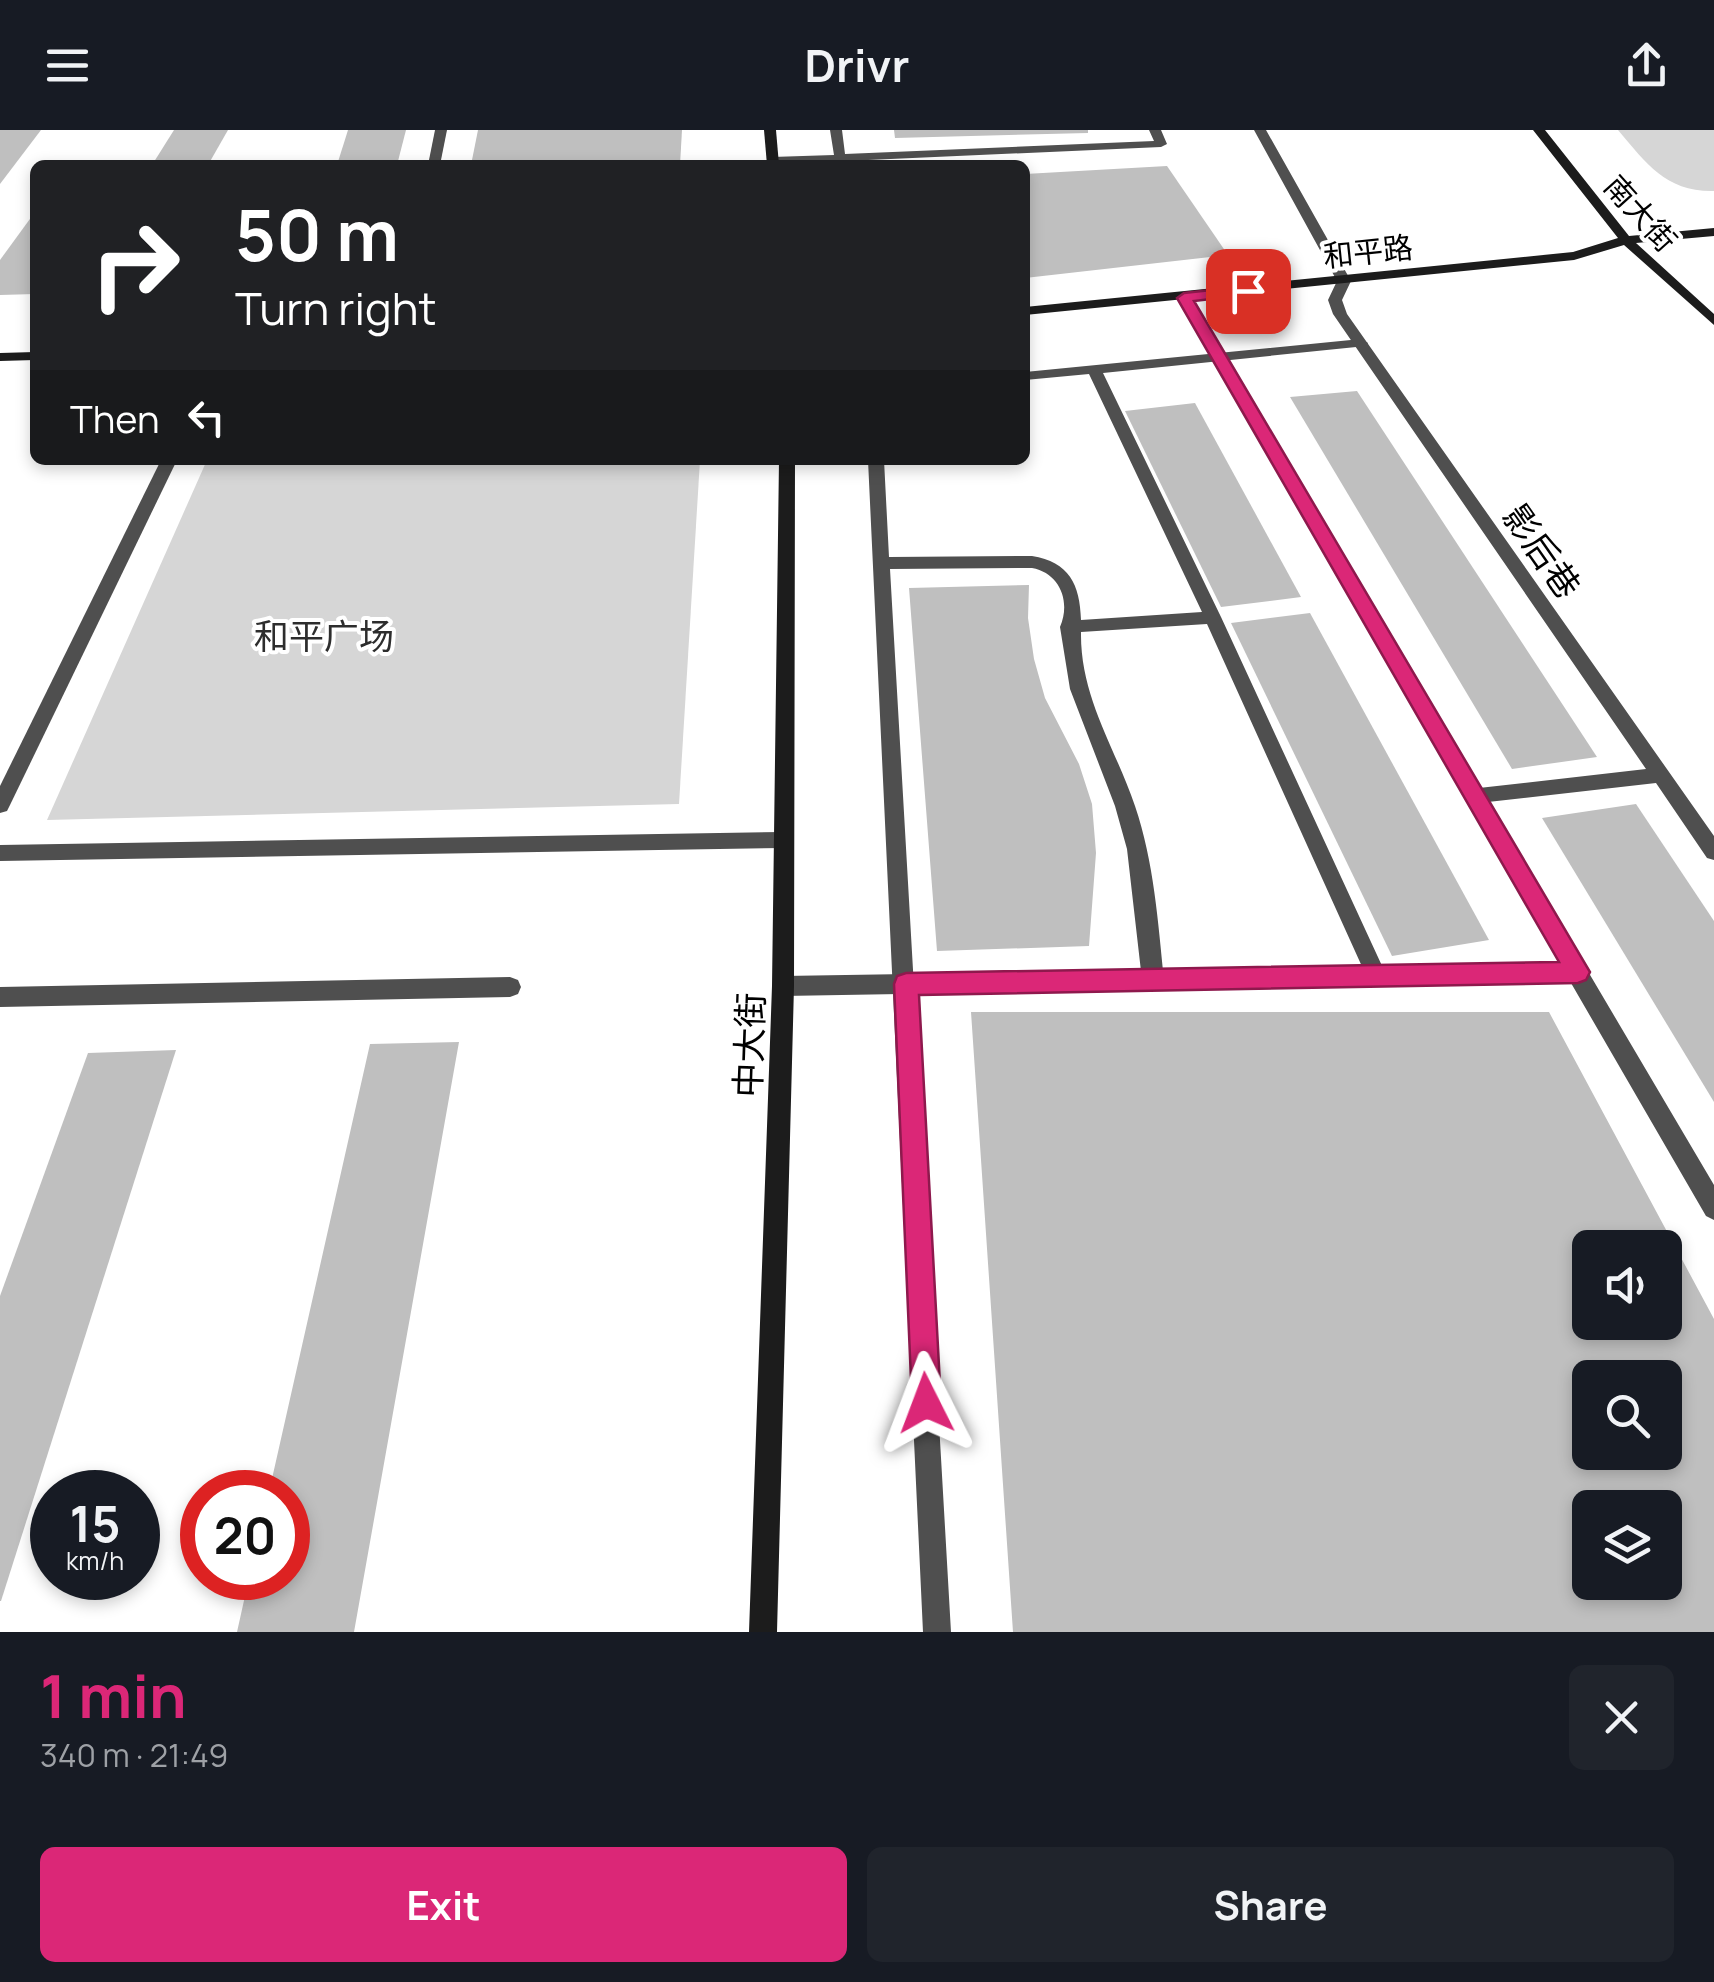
<!DOCTYPE html>
<meta charset="utf-8">
<style>
:root{--surface:#171b24;--page:#20242c;--text:#f1f3f6;--muted:#9ea1a6;--accent:#db2777}
body{margin:0;font-family:Manrope,"Noto Sans SC",sans-serif;background:var(--page);color:var(--text);height:100vh;display:flex;flex-direction:column;font-size:38px;white-space:nowrap}
*{box-sizing:border-box;margin:0}
p{font-size:32px;color:var(--muted)}
.icon{flex:none;width:55px;height:55px;fill:none;stroke:currentColor;stroke-width:2;stroke-linecap:round;stroke-linejoin:round}
.map{position:relative;height:1502px;overflow:hidden}
.details{display:flex;flex-direction:column;background:var(--surface);flex:1}
.details>*{flex:none}
.banner{position:absolute;left:30px;top:30px;width:1000px;height:305px;border-radius:15px;box-shadow:0 5px 15px #0003;background:#202124;color:#fff;overflow:hidden}
.controls{position:absolute;left:1572px;top:1100px;display:grid;gap:20px}
.controls a{display:grid;place-items:center;width:110px;height:110px;border-radius:15px;background:var(--surface);box-shadow:0 5px 15px #0003;font-size:50px}
.speed{position:absolute;left:30px;top:1340px;display:flex;gap:20px;font-size:50px;font-weight:700;text-align:center}
.speed>*{display:grid;place-content:center;width:130px;height:130px;border-radius:50%;background:var(--surface);box-shadow:0 5px 15px #0003;line-height:1}
.speed small{font-size:25px;font-weight:400}
.speed .limit{border:15px solid #d22;background:#fff;color:#111}
.pin{position:absolute;display:grid;place-items:center;width:85px;height:85px;color:#fff;margin:-42px;border-radius:20px;box-shadow:0 5px 15px #0006}
.me{position:absolute;width:110px;margin:-55px;rotate:357deg;stroke-linejoin:round;filter:drop-shadow(0 0 8px #0008)}
.turn{display:flex;align-items:center;gap:35px;height:210px;padding:0 40px;font-size:45px}
.turn .icon{width:130px;height:130px;stroke-width:2.5}
.turn b{display:block;font-size:70px;line-height:85px}
.then{display:flex;align-items:center;height:95px;padding:0 40px;background:#0003;gap:20px;font-size:38px}
.round{display:grid;place-items:center;flex:none;width:105px;height:105px;border-radius:15px;background:var(--page)}
.summary{display:flex;align-items:center;justify-content:space-between;height:170px;padding:0 40px}
h1{font-size:60px;font-weight:700;line-height:75px;color:var(--accent)}
.cta{display:flex;gap:20px;margin-top:auto;padding:20px 40px}
.cta a{flex:1;height:115px;border-radius:15px;background:var(--accent);color:#fff;font-size:40px;font-weight:700;line-height:115px;text-align:center}
.cta a+a{background:var(--page);color:var(--text)}
header{display:flex;justify-content:space-between;align-items:center;height:130px;padding:0 40px;background:var(--surface);font-size:45px;font-weight:700}
.map>svg:first-child{display:block}
.green{fill:#d6d6d6}
.building{fill:#bfbfbf;fill-rule:evenodd}
.lines{fill:none;stroke-linecap:round;stroke-linejoin:round}
.service{fill:#4f4f4f;fill-rule:evenodd}
.minor{fill:#4f4f4f;fill-rule:evenodd}
.tertiary{fill:#4f4f4f;fill-rule:evenodd}
.secondary{fill:#1c1c1c;fill-rule:evenodd}
.route{fill:#db2777;stroke:#8e194d;stroke-width:2.5}
.labels{text-anchor:middle;dominant-baseline:central;stroke-width:8;stroke-linejoin:round;paint-order:stroke}
.far-street-label{font-size:30px;fill:#000;stroke:#fff}
.street-label{font-size:35px;fill:#000;stroke:#fff}
.park-label{font-size:35px;fill:#2d2d2d;stroke:#fff}
</style>
<header><svg class="icon" aria-label="menu" viewBox="0 0 24 24"><path d="M4 6h16M4 12h16M4 18h16"/></svg>Drivr<svg class="icon" aria-label="share" viewBox="0 0 24 24"><path d="M12 15V3M7 8l5-5 5 5M5 13v7h14v-7"/></svg></header>
<div class="map">
<svg width="1714" height="1502" viewBox="0 0 1714 1502">
<rect width="100%" height="100%" fill="#fff"/>
<g class="green">
<path d="M1618 0H1714V61C1666 62 1647 34 1618 0Z"/>
<path d="M207 330H700L679 674 47 690Z"/>
</g>
<g class="building">
<path d="M0 0H41L0 54Z"/>
<path d="M174 0H228L208 35H152Z"/>
<path d="M348 0H406L397 35H337Z"/>
<path d="M478 0H682L680 35H471Z"/>
<path d="M894 0H1088V3L895 8Z"/>
<path d="M1167 36 1228 125 1025 148V44Z"/>
<path d="M35 82V164L0 165V130Z"/>
<path d="M1357 261 1597 627 1512 639 1290 267Z"/>
<path d="M1195 273 1301 467 1221 477 1125 281Z"/>
<path d="M1029 455 1028 488 1034 529 1045 568 1079 634 1092 674 1096 723 1089 816 937 821 909 458Z"/>
<path d="M1310 483 1489 810 1392 826 1231 493Z"/>
<path d="M1636 674 1714 791V972L1542 688Z"/>
<path d="M971 882H1549L1714 1189V1502H1013ZM1590 1118H1665V1192H1590ZM1590 1248H1665V1322H1590ZM1590 1378H1665V1452H1590Z"/>
<path d="M459 912 354 1502H237L249 1448H288V1362H269L370 914Z"/>
<path d="M176 920 1 1471H0V1166L88 923Z"/>
</g>
<g class="lines">
<g class="service">
<path d="M830 0H842L845 24 1154 11 1149 0H1161L1167 14 1161 17 846 31 847 35H835V32L772 35 766 31 772 27 834 25Z"/>
<path d="M1361 209 1368 213 1366 216 1103 243 1221 487 1383 838 1387 845 1383 852 1376 855 1369 852 1207 494 1081 502C1080 567 1115 617 1135 676 1154 732 1158 792 1164 850L1160 857 1153 860 1146 857 1142 850 1127 719 1115 676 1070 559 1060 497C1071 472 1060 443 1032 438L890 439 951 1502H923L868 330H884L889 427 1032 426C1069 432 1080 454 1081 490L1202 482 1089 244 1025 250V242Z"/>
</g>
<g class="minor">
<path d="M1254 0H1266L1351 151 1342 170 1347 184 1714 706V730L1707 728 1656 653 1488 672 1714 1055V1090L1706 1086 1571 853 783 866 776 863 772 856 776 849 783 846 1560 834 1177 168 1179 165 1191 168 1479 658 1646 639 1333 184 1328 170 1337 151Z"/>
<path d="M161 330H177L10 675 7 681 0 683V656Z"/>
<path d="M782 702 789 704 792 710 789 716 782 718 0 731V715Z"/>
<path d="M510 847 518 850 521 857 518 864 510 867 0 877V857Z"/>
</g>
<path class="tertiary" d="M435 0H447L440 35H428Z"/>
<g class="secondary">
<path d="M764 0H776L779 35H767Z"/>
<path d="M1533 0H1545L1629 106 1714 98V106L1636 113 1714 184V195L1624 115 1574 130 1025 185V177L1573 122 1618 108Z"/>
<path d="M35 222V230L0 231V223Z"/>
<path d="M779 330H795L794 856 777 1502H749L772 856Z"/>
</g>
</g>
<path class="route" d="M1248 156 1254 158V164L1194 171 1590 842 1586 850 1578 853 919 865 941 1273 937 1284 926 1288 916 1284 912 1273 894 854 897 846 906 843 1559 832 1177 168 1184 163Z"/>
<g class="labels">
<g class="far-street-label">
<text transform="translate(1641 83) rotate(48)">南大街</text>
<text transform="translate(1368 121) rotate(-6)">和平路</text>
</g>
<g class="street-label">
<text transform="translate(1542 421) rotate(55)">影后巷</text>
<text transform="translate(749 915) rotate(-88)">中大街</text>
</g>
<g class="park-label">
<text x="324" y="506">和平广场</text>
</g>
</g>
</svg>
<div class="controls">
<a><svg class="icon" aria-label="sound" viewBox="0 0 24 24"><path d="M4 9h4l5-4v14l-5-4H4zM17 9q2 3 0 6"/></svg></a>
<a><svg class="icon" aria-label="search" viewBox="0 0 24 24"><circle cx="10" cy="10" r="6"/><path d="M15 15l6 6"/></svg></a>
<a><svg class="icon" aria-label="layers" viewBox="0 0 24 24"><path d="M12 4l9 5-9 5-9-5zM3 14l9 5 9-5"/></svg></a>
</div>
<div class="speed"><div>15<small>km/h</small></div><div class="limit">20</div></div>
<div class="pin" style="left:1248px;top:161px;background:#d93025"><svg class="icon" aria-label="arrive" viewBox="0 0 24 24"><path d="M6 21V4h12l-3 4 3 4H6"/></svg></div>
<svg class="me" style="left:926px;top:1273px" viewBox="-20 -20 40 40"><path d="M0-17L14 15 0 8-14 15z" fill="#db2777" stroke="#fff" stroke-width="4"/></svg>
<div class="banner">
<div class="turn"><svg class="icon" aria-label="right" viewBox="0 0 24 24"><path d="M7 20v-9h11M14 6l5 5-5 5"/></svg><div><b>50 m</b>Turn right</div></div>
<div class="then">Then<svg class="icon" aria-label="left" viewBox="0 0 24 24"><path d="M17 20v-9H6M10 6l-5 5 5 5"/></svg></div>
</div>
</div>
<section class="details">
<div class="summary"><div><h1>1 min</h1><p>340 m · 21:49</p></div><a class="round"><svg class="icon" aria-label="close" viewBox="0 0 24 24"><path d="M6 6l12 12M18 6L6 18"/></svg></a></div>
<div class="cta"><a>Exit</a><a>Share</a></div>
</section>
